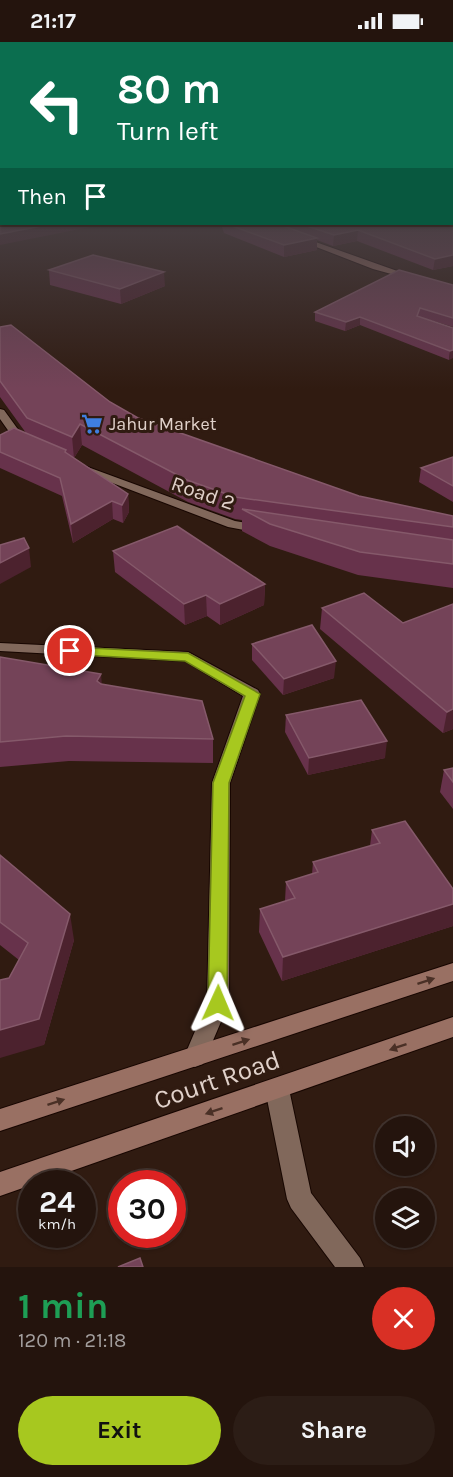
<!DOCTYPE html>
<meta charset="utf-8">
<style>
:root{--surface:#24140d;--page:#2c1d16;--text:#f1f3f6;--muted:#a39e9d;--line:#41332e;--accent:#a7c81f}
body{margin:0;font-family:Karla,sans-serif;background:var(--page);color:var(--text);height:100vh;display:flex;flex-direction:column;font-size:22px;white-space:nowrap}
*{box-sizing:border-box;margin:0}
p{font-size:20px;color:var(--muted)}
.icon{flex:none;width:33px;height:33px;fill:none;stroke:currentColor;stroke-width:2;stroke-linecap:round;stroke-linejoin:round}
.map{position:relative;height:1225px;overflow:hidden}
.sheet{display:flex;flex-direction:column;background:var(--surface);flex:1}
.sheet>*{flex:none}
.guide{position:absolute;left:0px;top:0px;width:453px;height:183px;box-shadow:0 2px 4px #0004,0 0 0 2px var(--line);background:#0b6e4f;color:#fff;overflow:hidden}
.controls{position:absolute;left:375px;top:1074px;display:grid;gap:12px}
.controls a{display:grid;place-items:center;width:60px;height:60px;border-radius:50%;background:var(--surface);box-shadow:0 2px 4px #0004,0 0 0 2px var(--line);font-size:30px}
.speed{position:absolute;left:18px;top:1128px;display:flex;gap:12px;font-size:30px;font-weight:700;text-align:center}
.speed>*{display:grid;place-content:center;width:78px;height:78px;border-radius:50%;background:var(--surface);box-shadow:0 2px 4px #0004,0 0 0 2px var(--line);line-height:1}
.speed small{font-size:15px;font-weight:400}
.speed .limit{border:9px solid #d22;background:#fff;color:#111}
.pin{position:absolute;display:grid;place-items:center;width:51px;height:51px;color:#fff;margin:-26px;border:3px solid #fff;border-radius:50%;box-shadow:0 2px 6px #0007}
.me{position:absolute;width:66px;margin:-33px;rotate:1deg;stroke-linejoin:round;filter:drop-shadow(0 0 4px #0008)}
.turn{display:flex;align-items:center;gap:21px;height:126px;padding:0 18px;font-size:27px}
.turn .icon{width:78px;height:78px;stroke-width:2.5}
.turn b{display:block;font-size:42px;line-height:51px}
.then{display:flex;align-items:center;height:57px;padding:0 18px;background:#0003;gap:12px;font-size:22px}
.round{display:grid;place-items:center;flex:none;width:63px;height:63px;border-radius:32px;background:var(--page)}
.overview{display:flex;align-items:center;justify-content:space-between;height:102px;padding:0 18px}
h1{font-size:36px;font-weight:700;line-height:45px;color:#1e9e55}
.primary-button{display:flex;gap:12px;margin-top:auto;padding:12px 18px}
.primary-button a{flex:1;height:69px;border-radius:36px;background:var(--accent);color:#111;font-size:24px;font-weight:700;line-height:69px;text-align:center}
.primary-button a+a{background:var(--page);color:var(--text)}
.status{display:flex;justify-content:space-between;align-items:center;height:42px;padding:0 30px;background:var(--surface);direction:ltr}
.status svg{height:16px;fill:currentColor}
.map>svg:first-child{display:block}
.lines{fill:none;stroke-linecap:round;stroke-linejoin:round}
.street-casing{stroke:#170601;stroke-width:2}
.secondary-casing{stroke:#170601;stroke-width:2}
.street{fill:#81685b;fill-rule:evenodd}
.secondary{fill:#997063;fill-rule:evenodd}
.wall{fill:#67324b}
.shaded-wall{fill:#4c222e}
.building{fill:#744358;stroke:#85596a;stroke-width:1.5}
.oneway{fill:#4a3026}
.route{fill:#a7c81f;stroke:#6d8214;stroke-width:1.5}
.labels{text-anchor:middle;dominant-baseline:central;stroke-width:6;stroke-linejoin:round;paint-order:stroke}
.far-poi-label{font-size:18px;fill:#e0d1ca;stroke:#301b11;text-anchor:start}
.street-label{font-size:21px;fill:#e0d1ca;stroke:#301b11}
.near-street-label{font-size:26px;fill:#e0d1ca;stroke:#301b11}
</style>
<div class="status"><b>21:17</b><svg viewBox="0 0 49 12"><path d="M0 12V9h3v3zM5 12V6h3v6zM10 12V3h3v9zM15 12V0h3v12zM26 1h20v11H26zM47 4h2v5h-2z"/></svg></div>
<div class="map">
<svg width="453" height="1225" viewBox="0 0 453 1225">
<rect width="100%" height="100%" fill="#301b11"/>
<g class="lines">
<defs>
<g id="street">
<path d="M0 367 4 368 25 397 31 400V404L17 401 0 377Z"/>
<path d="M85 424 235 479 264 484 266 487 260 491 228 485 81 429 79 427Z"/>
<path d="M0 601 188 610 258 648 260 652 230 741 229 961 203 1022 195 1025 187 1022 184 1015 207 961 212 741 243 654 185 619 0 609Z"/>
<path d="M277 1036 285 1039 289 1047 311 1151 360 1216 364 1225H335L291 1166 287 1157 265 1047 269 1039Z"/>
</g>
<g id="secondary">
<path d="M257 182H265L417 236 413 238 373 227Z"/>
<path d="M453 921V939L0 1089V1067Z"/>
<path d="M453 975V995L0 1154V1130Z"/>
</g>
</defs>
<use href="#street" class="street-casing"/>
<use href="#secondary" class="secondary-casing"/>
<use href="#street" class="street"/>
<use href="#secondary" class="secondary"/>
</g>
<g class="wall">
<path d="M453 175V224L433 228 357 199 333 204 317 198V208L284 215 224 191 221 182H452Z"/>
<path d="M49 228 165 244 121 262 50 243Z"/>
<path d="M453 243V285L427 277 453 286 449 318 360 283 345 289 315 279V270Z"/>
<path d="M0 285 110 360 138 376 359 454 453 474V546L358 533 270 504 242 489V478L235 477 188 460 82 403 74 416 128 452 129 470 123 481 113 477 73 501 62 454 0 426V393L26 391 0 355Z"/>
<path d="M453 415V460L419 440 421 426Z"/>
<path d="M113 509 265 542 264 563 220 583 207 574 185 583 115 530Z"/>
<path d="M453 562V687L443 691 320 587 322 566 403 581Z"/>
<path d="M252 602 334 636 283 653 252 618Z"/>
<path d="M0 615 102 642 213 697V721L69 719 0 725Z"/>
<path d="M286 673 385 716 308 733 285 690Z"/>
<path d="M453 726V767L440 750 444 728Z"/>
<path d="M372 788 453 847V884L282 939 259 890 260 867 285 859 286 840 312 832 313 820 370 804Z"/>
<path d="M0 813 74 898 44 1003 9 936 19 918 0 903Z"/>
</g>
<g class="shaded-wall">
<path d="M52 182H105L0 203V192Z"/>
<path d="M358 188 357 199 333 204 334 193Z"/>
<path d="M317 196V208L284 215V203Z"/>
<path d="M453 213V224L433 228 435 217Z"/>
<path d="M164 230 165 244 121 262 120 247Z"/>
<path d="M360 275V283L345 289 346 280Z"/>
<path d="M453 308V316L449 318 450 309Z"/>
<path d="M80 382 82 403 74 416 72 395Z"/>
<path d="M128 452 129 470 123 481 122 463Z"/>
<path d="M112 459 113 477 73 501 71 482Z"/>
<path d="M29 506 31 525 0 542V521Z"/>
<path d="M265 542 264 563 220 583V562Z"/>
<path d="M206 553 207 574 185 583 184 562Z"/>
<path d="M336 619 334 636 283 653 284 637Z"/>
<path d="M101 632 103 655 97 639Z"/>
<path d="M453 667V687L443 691 447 670Z"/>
<path d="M387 699 385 716 308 733 309 716Z"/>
<path d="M453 862V884L282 939 283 915Z"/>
<path d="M70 872 74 898 44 1003 0 1016V988Z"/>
</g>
<g class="building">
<path d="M0 175H2V182H52L0 192Z"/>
<path d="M452 175H453V213L435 217 358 188 334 193 301 182H452Z"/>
<path d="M227 182H278L317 196 284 203Z"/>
<path d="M93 213 164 230 120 247 49 228Z"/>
<path d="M399 228 453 243V276L420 266 417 274 453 286V308L450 309 360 275 346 280 315 270Z"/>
<path d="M11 283 110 360 138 376 359 454 453 474V485L235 455 187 438 80 382 72 395 27 376 0 339V285Z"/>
<path d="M14 386 66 408 65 410 128 452 122 463 112 459 71 482 60 436 0 410V393Z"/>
<path d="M453 415V444L421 426Z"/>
<path d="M242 467 453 498V522L360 510 270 482Z"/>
<path d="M177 484 265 542 220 562 206 553 184 562 113 509Z"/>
<path d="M24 496 29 506 0 521V503Z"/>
<path d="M364 551 403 581 453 562V667L447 670 322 566Z"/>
<path d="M312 583 336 619 284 637 252 602Z"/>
<path d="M0 615 101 632 97 639 101 642 202 659 213 697 66 694 0 700Z"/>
<path d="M361 658 387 699 309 716 286 673Z"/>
<path d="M453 726V740L444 728Z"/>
<path d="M405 779 453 847V862L283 915 260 867 295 856 286 840 318 830 313 820 380 801 372 788Z"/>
<path d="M0 813 70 872 39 977 0 988V938L9 936 28 901 0 880Z"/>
<path d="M140 1216 143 1225H118Z"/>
</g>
<defs><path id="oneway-solid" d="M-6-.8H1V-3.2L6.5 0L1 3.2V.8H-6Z" transform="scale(1.5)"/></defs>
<g class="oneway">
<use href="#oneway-solid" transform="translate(426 939) rotate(-18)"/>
<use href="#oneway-solid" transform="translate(241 1000) rotate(-18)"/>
<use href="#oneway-solid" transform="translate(398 1005) rotate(161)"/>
<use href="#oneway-solid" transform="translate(56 1060) rotate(-18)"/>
<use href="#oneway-solid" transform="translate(214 1069) rotate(161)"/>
</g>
<linearGradient id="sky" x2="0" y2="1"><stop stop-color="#1a0f09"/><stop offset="0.5" stop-color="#483f43"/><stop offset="1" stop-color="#483f43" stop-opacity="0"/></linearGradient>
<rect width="453" height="347" fill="url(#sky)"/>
<path class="route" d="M70 605 188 611 260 652 229 741 227 961 225 967 218 970 211 967 208 961 213 741 245 654 185 619 66 612V606Z"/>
<defs>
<symbol id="supermarket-bare" viewBox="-9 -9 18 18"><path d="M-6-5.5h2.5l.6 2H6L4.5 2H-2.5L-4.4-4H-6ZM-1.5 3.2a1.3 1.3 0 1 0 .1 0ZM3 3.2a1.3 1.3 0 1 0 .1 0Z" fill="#3f7fe0" stroke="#301b11" stroke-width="2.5" paint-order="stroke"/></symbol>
</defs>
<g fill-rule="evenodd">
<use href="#supermarket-bare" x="77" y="367" width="30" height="30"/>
</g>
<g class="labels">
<g class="far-poi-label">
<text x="109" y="382">Jahur Market</text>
</g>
<g class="street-label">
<text transform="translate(203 451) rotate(19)">Road 2</text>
</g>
<g class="near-street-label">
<text transform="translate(217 1038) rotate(-19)">Court Road</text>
</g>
</g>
</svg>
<div class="controls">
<a><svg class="icon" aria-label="sound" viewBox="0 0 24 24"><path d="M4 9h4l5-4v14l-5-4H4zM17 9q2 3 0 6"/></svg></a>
<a><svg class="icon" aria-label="layers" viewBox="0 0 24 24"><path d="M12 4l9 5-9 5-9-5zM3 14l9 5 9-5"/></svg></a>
</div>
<div class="speed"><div>24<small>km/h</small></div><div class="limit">30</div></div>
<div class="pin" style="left:70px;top:609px;background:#d93025"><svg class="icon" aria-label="arrive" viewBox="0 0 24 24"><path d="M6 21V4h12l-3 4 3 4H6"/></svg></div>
<svg class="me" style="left:218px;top:961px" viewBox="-20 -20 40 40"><path d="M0-17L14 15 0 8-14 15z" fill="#a7c81f" stroke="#fff" stroke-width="4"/></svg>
<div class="guide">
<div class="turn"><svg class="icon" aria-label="left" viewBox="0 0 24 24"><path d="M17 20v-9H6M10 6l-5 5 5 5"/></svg><div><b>80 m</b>Turn left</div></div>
<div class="then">Then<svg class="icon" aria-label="arrive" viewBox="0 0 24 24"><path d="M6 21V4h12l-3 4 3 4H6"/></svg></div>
</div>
</div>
<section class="sheet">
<div class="overview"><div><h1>1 min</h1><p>120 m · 21:18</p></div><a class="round" style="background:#d93025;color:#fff"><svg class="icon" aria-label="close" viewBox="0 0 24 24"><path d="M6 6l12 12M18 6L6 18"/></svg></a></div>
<div class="primary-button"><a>Exit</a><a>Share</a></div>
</section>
